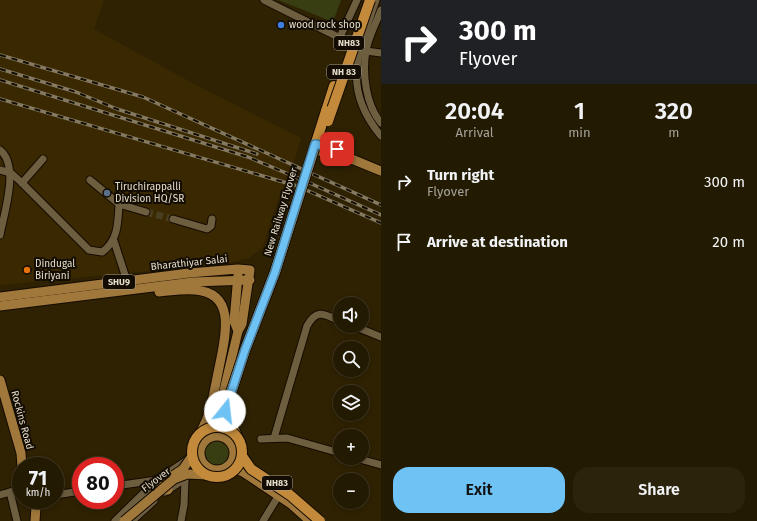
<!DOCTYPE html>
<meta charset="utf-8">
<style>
:root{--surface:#231a02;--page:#2b230c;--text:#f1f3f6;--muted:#a3a199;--line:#403824;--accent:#6fc2f4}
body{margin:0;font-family:"Fira Sans",sans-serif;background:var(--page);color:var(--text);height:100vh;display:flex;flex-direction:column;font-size:15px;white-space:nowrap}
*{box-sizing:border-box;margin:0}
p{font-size:13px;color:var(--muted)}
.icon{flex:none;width:22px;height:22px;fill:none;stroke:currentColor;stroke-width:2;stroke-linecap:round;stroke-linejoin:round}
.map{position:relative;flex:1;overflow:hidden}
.panel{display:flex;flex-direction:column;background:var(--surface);width:376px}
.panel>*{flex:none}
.banner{background:#202124;color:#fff;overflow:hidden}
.buttons{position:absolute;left:333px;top:297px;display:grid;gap:8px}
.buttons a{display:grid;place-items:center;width:36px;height:36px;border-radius:50%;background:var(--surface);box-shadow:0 2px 6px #0003,0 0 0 1px var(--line);font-size:20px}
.speed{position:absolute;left:12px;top:457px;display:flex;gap:8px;font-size:20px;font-weight:700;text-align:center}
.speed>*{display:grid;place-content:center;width:52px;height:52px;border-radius:50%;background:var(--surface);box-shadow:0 2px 6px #0003,0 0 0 1px var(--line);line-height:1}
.speed small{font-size:10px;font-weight:400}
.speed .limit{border:6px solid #d22;background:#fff;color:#111}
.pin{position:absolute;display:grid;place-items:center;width:34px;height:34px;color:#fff;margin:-17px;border-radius:8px;box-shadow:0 2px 6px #0006}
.me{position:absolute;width:44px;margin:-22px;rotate:16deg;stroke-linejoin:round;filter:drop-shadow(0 0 3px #0008)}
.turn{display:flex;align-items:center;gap:14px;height:84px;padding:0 12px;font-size:18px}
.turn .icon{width:52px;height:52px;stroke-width:2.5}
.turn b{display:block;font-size:28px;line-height:34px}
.eta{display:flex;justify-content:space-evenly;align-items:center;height:68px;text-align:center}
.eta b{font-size:24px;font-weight:600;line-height:28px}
.primary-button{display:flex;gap:8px;margin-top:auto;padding:8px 12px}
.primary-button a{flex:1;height:46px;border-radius:16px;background:var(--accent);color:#111;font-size:16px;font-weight:600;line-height:46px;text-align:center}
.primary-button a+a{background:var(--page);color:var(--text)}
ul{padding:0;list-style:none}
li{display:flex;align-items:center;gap:12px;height:60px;padding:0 12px}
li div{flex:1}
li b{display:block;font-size:15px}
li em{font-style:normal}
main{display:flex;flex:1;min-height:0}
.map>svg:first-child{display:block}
.built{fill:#392800}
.green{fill:#383d12}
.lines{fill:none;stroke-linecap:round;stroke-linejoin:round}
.minor-tunnel{stroke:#4a3e21;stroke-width:7;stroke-dasharray:7 3.5;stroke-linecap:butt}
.minor-casing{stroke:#150b00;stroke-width:9}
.major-casing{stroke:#150b00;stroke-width:11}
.highway-casing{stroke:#150b00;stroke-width:12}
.minor{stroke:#6e5e40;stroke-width:7}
.major{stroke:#a0783c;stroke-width:9}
.highway{stroke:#c28a3a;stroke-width:10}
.rail-casing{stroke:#857a61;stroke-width:3.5}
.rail{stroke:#120c03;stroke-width:2;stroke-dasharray:6;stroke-linecap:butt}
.major-bridge-casing{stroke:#150b00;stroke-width:11;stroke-linecap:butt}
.highway-bridge-casing{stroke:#150b00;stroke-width:12;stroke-linecap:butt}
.major-bridge{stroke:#a0783c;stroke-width:9}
.highway-bridge{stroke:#c28a3a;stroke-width:10}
.route-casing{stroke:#487e9f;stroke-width:10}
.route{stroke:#6fc2f4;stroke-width:7}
.shop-dot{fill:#3f7fe0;stroke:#120c03;stroke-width:1.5}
.service-dot{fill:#5c6f8a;stroke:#120c03;stroke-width:1.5}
.food-dot{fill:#e8710a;stroke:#120c03;stroke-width:1.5}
.labels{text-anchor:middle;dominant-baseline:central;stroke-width:4;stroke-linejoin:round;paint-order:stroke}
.shield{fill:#120c03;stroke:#a69e8f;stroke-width:1}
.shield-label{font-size:9px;font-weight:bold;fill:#e5ddcb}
.poi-label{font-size:10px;fill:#e5ddcb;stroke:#120c03;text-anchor:start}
.street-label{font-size:10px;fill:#e5ddcb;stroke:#120c03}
</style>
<main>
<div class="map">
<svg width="381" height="521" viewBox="0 0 381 521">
<rect width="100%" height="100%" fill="#2f2203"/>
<path class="built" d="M0 0H104L94 29 196 85 301 138 283 200 278 199 263 247 249 258 224 264 0 285Z"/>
<g class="green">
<path d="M278 0H341L333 22Z"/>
<circle cx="218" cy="453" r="14"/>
</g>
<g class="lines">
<path class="minor-tunnel" d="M146 212 173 219"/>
<defs>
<g id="minor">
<path d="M264 0 366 51 381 53"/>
<path d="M376 0C358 53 341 88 381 136"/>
<path d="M381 10C376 23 368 38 366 51 362 74 366 105 381 123"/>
<path d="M340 37 357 0"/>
<path d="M0 150C20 166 4 213 0 235"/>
<path d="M0 170 11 173 22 183 43 159"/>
<path d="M90 180 119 204"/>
<path d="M22 183 89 250 102 252C118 241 118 223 119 204L146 212"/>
<path d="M173 219 207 229 211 226 212 219"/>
<path d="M114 241 127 281"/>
<path d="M354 326 381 337"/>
<path d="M274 438 307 326C317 308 324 314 340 321"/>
<path d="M261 439 287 438 340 453"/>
<path d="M356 458 381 465"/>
<path d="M200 473 213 469"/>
<path d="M115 486 157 480"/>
<path d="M10 492 17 521"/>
<path d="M165 492 186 478"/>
<path d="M0 495 21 489"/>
<path d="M55 495 81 491"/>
<path d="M115 521 157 480 183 463 201 448"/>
<path d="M132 521 154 501"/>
<path d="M181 521 184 505 185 479"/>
<path d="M263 521 279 495"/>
</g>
<g id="major">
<path d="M313 150 342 155 381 171"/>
<path d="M159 292C171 291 183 289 195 290 239 293 224 341 219 368 214 390 212 413 200 433"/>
<path d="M0 297 189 273 238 269 250 270 242 324 238 331 219 412 216 423 204 441"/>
<path d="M0 306 193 282 250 280"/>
<path d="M238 331 234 321 238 275"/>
<path d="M0 380 21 453 22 466"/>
<circle cx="217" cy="453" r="17"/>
<path d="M231 443 247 462"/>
<path d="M219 470H238L243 472 291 504 310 521"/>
<path d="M157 480 168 490"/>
<path d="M34 500 36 507 35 521"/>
</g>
<g id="highway">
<path d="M326 111 334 86"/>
<path d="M230 412V422L237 436"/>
</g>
</defs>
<use href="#minor" class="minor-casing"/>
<use href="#major" class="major-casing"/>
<use href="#highway" class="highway-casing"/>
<use href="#minor" class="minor"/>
<use href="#major" class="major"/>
<use href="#highway" class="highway"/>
<defs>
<g id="rail">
<path d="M0 55 143 97 381 205"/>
<path d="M0 69 76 92 117 109 257 154"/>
<path d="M0 80 248 157 305 181 381 215"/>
<path d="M0 99 297 186 381 223"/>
</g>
</defs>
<use href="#rail" class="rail-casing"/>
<use href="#rail" class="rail"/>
<defs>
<g id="major-bridge">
<path d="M174 475 183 469 192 456"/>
<path d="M124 521 174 479 187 474 207 475"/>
</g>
<g id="highway-bridge">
<path d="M328 121 370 0"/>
<path d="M214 426 221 421 225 411 245 350 275 272 326 111"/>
<circle cx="217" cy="452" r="25"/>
<path d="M242 456 251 469 290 495 320 521"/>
</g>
</defs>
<use href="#major-bridge" class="major-bridge-casing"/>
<use href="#highway-bridge" class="highway-bridge-casing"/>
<use href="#major-bridge" class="major-bridge"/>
<use href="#highway-bridge" class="highway-bridge"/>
</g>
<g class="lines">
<defs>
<path id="route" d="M225 411 245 350 275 272 315 144 337 149"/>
</defs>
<use href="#route" class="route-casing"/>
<use href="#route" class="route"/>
</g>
<circle class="shop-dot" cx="281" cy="25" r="4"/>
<circle class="service-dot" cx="107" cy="193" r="4"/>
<circle class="food-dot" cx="27" cy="270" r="4"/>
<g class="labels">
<g class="shield">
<rect x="334" y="36" width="30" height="14" rx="3"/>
<rect x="327" y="65" width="34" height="14" rx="3"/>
<rect x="103" y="275" width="32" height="14" rx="3"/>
<rect x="262" y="476" width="30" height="14" rx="3"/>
</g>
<g class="shield-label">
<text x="349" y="43">NH83</text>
<text x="344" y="72">NH 83</text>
<text x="119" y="282">SHU9</text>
<text x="277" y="483">NH83</text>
</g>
<g class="poi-label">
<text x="289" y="25">wood rock shop</text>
<text x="115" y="187">Tiruchirappalli<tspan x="115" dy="12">Division HQ/SR</tspan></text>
<text x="35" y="264">Dindugal<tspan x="35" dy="12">Biriyani</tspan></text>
</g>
<g class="street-label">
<text transform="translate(281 212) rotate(-73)">New Railway Flyover</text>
<text transform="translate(189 263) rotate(-6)">Bharathiyar Salai</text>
<text transform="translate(22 420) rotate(75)">Rockins Road</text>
<text transform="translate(156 480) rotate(-37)">Flyover</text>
</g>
</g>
</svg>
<div class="buttons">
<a><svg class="icon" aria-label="sound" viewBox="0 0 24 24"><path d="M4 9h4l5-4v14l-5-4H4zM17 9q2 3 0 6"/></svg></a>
<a><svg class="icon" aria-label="search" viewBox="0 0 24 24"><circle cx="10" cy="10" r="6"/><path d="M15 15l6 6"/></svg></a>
<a><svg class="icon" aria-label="layers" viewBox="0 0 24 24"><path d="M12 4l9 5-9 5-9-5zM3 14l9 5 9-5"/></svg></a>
<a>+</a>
<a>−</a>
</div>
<div class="speed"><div>71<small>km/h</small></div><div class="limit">80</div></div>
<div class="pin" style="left:337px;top:149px;background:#d93025"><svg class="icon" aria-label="arrive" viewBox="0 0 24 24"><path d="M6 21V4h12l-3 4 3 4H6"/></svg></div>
<svg class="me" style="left:225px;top:411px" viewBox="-20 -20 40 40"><circle r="19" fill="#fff"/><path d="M0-13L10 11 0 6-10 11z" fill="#6fc2f4"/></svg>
</div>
<section class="panel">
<div class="banner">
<div class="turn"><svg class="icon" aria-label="right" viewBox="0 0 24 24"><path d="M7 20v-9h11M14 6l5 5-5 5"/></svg><div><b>300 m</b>Flyover</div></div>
</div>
<div class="eta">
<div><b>20:04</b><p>Arrival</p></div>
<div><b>1</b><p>min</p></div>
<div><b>320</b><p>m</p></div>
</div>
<ul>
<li><svg class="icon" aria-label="right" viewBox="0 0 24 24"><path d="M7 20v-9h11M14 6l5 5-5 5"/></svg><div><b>Turn right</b><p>Flyover</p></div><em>300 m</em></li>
<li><svg class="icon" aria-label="arrive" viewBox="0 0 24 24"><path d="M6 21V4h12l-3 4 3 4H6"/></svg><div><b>Arrive at destination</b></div><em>20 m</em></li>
</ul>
<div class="primary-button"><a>Exit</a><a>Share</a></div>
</section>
</main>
